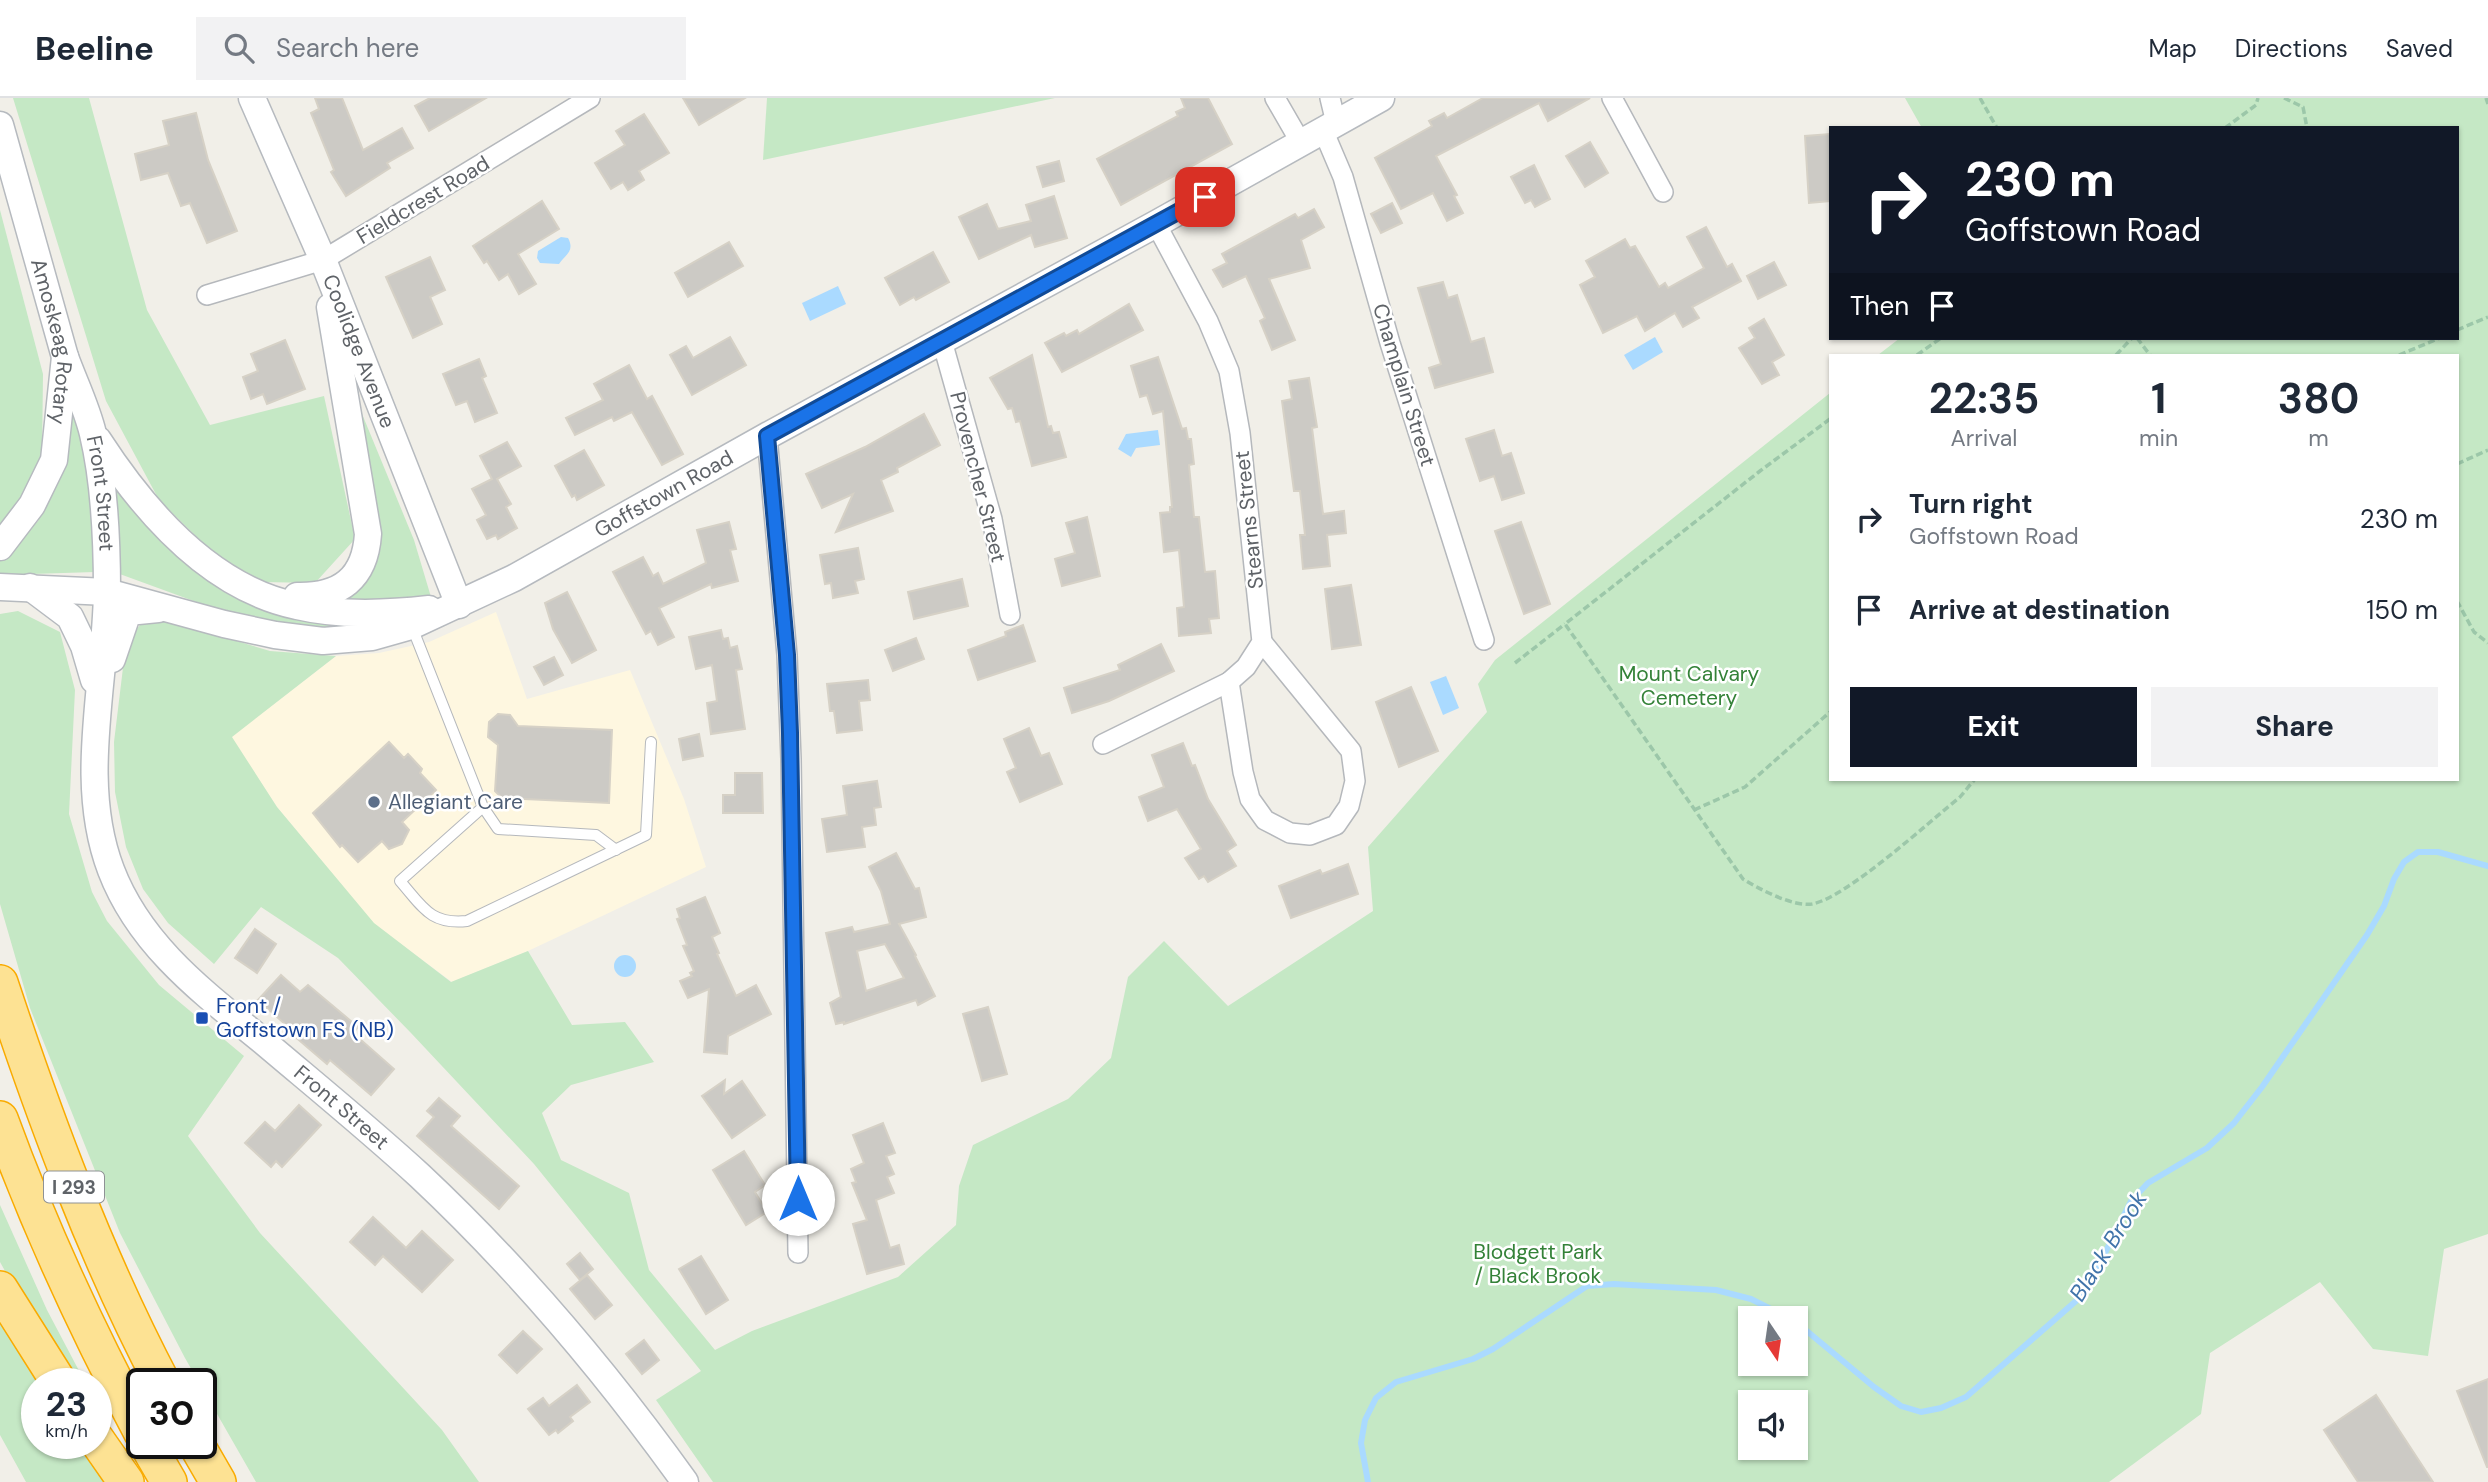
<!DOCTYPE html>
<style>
:root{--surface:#fff;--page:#f2f2f3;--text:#1f2937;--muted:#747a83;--line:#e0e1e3;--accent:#111827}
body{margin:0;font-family:"DM Sans",sans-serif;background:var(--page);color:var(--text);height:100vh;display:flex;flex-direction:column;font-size:26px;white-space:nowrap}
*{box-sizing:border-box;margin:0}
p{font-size:23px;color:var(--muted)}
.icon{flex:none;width:38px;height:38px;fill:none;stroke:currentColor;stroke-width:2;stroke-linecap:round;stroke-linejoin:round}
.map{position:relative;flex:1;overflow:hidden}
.panel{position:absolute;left:1829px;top:256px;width:630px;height:427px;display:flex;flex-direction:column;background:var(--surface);border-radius:0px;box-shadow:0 2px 5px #0004}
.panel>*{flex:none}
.guide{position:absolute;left:1829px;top:28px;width:630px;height:214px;border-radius:0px;box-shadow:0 2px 5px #0004;background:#111827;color:#fff;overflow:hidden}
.needle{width:46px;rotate:167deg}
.fabs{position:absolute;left:1738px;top:1208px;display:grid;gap:14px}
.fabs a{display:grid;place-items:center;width:70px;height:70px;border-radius:0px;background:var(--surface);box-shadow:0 2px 5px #0004;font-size:35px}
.speed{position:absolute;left:21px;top:1270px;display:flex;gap:14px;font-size:35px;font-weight:700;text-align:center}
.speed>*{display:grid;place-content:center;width:91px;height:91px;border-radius:50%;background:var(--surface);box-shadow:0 2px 5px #0004;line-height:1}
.speed small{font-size:18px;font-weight:400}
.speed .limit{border:4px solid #111;border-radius:10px;background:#fff;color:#111}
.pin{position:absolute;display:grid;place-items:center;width:60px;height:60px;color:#fff;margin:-30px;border-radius:14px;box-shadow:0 4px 10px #0006}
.me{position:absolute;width:77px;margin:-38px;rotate:0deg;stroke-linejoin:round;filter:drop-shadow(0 0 5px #0008)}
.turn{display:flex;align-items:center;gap:24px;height:147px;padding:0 21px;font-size:32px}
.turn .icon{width:91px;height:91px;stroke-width:2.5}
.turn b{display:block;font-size:49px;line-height:60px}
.then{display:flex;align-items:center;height:66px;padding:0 21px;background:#0003;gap:14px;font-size:26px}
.eta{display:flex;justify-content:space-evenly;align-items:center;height:119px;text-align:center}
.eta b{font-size:42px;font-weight:700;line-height:49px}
.cta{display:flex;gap:14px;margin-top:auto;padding:14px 21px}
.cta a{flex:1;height:80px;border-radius:0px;background:var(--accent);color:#fff;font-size:28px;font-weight:700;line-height:80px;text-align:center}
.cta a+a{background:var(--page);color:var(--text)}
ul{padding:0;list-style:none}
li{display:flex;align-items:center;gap:21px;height:91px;padding:0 21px}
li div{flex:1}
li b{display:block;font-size:26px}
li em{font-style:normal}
header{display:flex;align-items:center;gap:42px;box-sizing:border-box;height:98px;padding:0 35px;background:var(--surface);border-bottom:2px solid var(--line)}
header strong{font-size:33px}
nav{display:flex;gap:38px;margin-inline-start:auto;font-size:24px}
.search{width:490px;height:63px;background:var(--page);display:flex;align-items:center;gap:18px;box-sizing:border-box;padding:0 24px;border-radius:0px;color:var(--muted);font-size:26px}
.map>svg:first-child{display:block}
.commercial{fill:#fef7e0}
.green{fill:#c5e8c5;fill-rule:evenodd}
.water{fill:#aadaff}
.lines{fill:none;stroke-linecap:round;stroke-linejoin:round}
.stream{stroke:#aadaff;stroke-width:6}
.building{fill:#cccac5;stroke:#d6d1c6;stroke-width:2;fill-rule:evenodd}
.lane-casing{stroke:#b5b8bc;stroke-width:12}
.street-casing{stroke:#b5b8bc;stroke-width:22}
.secondary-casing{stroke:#b6babf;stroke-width:29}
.highway-casing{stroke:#f9ab00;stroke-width:38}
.path{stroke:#9cc7a9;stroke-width:3.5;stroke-dasharray:7 3.5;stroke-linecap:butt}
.lane{stroke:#fff;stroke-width:10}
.street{stroke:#fff;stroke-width:19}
.secondary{stroke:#fff;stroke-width:26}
.highway{stroke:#fde293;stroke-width:35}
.route-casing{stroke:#114b97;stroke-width:18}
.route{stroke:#1a73e8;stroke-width:12}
.service-dot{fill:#5c6f8a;stroke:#fff;stroke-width:2.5}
.transit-dot{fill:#1a4fb4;stroke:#fff;stroke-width:2.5}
.labels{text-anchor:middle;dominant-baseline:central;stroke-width:5;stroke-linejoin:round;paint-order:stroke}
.shield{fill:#fff;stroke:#8f9295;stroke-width:2}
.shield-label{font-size:19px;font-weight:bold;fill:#5f6368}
.street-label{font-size:21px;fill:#5f6368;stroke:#fff}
.park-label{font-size:21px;fill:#348238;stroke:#fff}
.service-label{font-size:21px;fill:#4e5e75;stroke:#fff;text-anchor:start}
.transit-label{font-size:21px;fill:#164399;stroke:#fff;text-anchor:start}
.water-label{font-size:23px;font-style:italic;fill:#4174aa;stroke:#fff}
</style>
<header>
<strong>Beeline</strong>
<div class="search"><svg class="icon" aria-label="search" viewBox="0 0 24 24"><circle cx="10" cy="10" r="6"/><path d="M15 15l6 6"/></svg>Search here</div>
<nav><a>Map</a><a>Directions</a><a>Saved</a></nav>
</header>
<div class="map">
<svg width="2488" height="1384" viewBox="0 0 2488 1384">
<rect width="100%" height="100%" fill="#f1efe8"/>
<path class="commercial" d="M496 514 527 601 630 572 684 701 706 769 528 853 452 884 374 826 277 709 231 639 336 558 379 555 429 544Z"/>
<g class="green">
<path d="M13 0H89L147 212 210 327 324 298 355 441 315 485 262 484 212 454 159 402 106 303Z"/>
<path d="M767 0H1055L763 62Z"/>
<path d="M1905 0H2488V1136L2444 1151 2428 1258 2373 1251 2320 1184 2210 1255 2201 1316 2109 1384H713L656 1302 701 1273 534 1066 411 935 338 860 261 809 214 866 168 825 143 791 126 749 115 694 114 644 126 545 140 527 159 520 270 553 336 558 232 639 277 709 374 825 451 884 528 853 572 927 625 924 654 964 571 987 542 1015 561 1062 629 1095 649 1172 715 1252 752 1233 898 1179 956 1127 959 1088 973 1047 1068 1001 1111 960 1128 879 1164 843 1228 908 1373 813 1368 749 1487 614 1478 586 1495 562 1830 295V681H2457V257H1878L1900 240H2457V30H1922ZM1750 1220H1796V1265H1750ZM1750 1304H1796V1349H1750Z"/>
<path d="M0 112 43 276 42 358 13 416 0 426Z"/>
<path d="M71 296 85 341 93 417 95 474 0 477V460L38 423 63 368Z"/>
<path d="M360 311 414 442 431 499 380 506 328 504 363 482 382 436Z"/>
<path d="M111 379 155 437 222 493 282 514 361 532 311 531 210 509 117 475Z"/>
<path d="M18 513 60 534 75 592 69 716 92 794 107 823 159 887 244 958 188 1038 260 1135 442 1332 479 1384H256L185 1260 120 1135 30 910 0 806V516Z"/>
<path d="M0 1107 47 1212 86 1286H76L36 1228 0 1164Z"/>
<path d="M0 1216 43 1286H37V1346H83L109 1384H26L0 1337Z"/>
</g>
<g class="water">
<path d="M561 139 568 140C575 153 566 156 559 166L540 165 537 160 538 153Z"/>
<path d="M838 188 846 206 810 223 802 205Z"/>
<path d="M1655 239 1663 254 1633 272 1624 257Z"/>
<path d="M1158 332 1160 347 1136 350 1131 359 1118 351 1126 336Z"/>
<path d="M1446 578 1459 610 1443 617 1430 584Z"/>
<circle cx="625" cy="868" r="11"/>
</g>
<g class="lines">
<g class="stream">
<path d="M1796 1224 1874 1289 1901 1308 1921 1314 1941 1310 1966 1299 2076 1203 2094 1177 2131 1103 2148 1085 2207 1050 2234 1025 2262 989 2367 837 2384 808 2394 781 2404 764 2418 754H2438L2488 768"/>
<path d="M1368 1384 1361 1345 1365 1322 1376 1300 1396 1284 1473 1261 1493 1251 1587 1188 1614 1186 1716 1192 1751 1201 1789 1220"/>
</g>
</g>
<g class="building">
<path d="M315 0H342L363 52 402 30 413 50 387 65 390 70 346 98 331 74 334 72 311 15 319 11Z"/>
<path d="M430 0H486L429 33 415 8Z"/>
<path d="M683 0H745L699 27Z"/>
<path d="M1181 0H1208L1232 46 1121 107 1097 61 1178 18 1176 14 1185 10Z"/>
<path d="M1483 0H1590L1548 23 1539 5 1436 58 1457 97 1454 98 1463 115 1447 123 1433 95 1401 111 1375 60 1432 28 1429 23 1444 15 1447 20Z"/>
<path d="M196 15 208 62 237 133 207 145 190 105 181 108 168 75 141 82 135 56 169 47 163 23Z"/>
<path d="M644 16 669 55 639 73 644 82 628 92 623 84 611 91 595 65 625 47 616 33Z"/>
<path d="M1830 36V103L1809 105 1805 38Z"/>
<path d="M1590 44 1608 75 1585 89 1566 58Z"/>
<path d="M1059 63 1064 83 1043 89 1037 69Z"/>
<path d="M1534 67 1550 101 1535 109 1531 102 1525 105 1511 79Z"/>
<path d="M1054 98 1067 140 1035 149 1031 137 979 161 959 119 987 106 998 131 1031 123 1026 107Z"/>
<path d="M542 103 559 131 518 156 536 186 519 196 508 176 499 182 487 163 484 165 473 148Z"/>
<path d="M1392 105 1402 125 1381 135 1371 116Z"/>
<path d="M1314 111 1324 129 1301 142 1310 170 1269 181 1295 242 1272 252 1260 223 1265 220 1246 178 1223 189 1213 172 1227 165 1222 156 1295 116 1298 120Z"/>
<path d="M1706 129 1727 169 1732 166 1741 183 1692 209 1699 220 1683 229 1675 215 1645 233 1637 218 1603 235 1580 187 1595 179 1586 163 1625 141 1630 150 1635 148 1659 189 1665 185 1668 190 1704 170 1687 139Z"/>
<path d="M729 144 743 168 688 199 675 175Z"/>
<path d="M933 154 949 184 916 202 914 199 900 207 885 180Z"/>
<path d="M430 159 445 192 430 199 442 226 413 240 386 179Z"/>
<path d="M1774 164 1786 187 1758 201 1747 178Z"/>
<path d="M1443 184 1448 200 1457 197 1471 244 1484 240 1493 274 1435 290 1429 270 1441 266 1418 190Z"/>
<path d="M1129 206 1143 232 1062 274 1045 245 1064 235 1066 238 1077 232 1079 236Z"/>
<path d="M1764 221 1784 257 1772 264 1779 277 1762 286 1739 250 1755 240 1749 230Z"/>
<path d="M730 239 746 267 692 297 670 257 686 248 693 260Z"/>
<path d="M285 242 305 291 267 306 263 296 251 301 243 279 258 273 251 256Z"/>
<path d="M1032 257 1048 329 1051 328 1053 335 1059 334 1066 359 1032 368 1020 323 1016 324 1012 310 1008 311 990 280Z"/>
<path d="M1158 259 1182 331 1186 330 1188 341H1191L1194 366 1189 367 1194 419H1199L1205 474 1215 473 1219 520 1209 521 1211 535 1179 538 1177 510 1184 509 1179 452 1164 454 1160 415 1170 414V409H1172L1163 313 1153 316 1147 297 1140 299 1131 268Z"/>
<path d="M479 261 486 278 482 280 497 315 475 324 467 303 456 307 443 276Z"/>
<path d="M629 267 647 301 652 298 683 356 662 367 632 314 614 323 612 319 575 337 566 320 603 302 594 286Z"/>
<path d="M1309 280 1317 329 1312 330 1323 416 1344 413 1346 435 1327 437 1330 468 1303 471 1300 437H1305L1300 393H1294L1282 303 1292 301 1289 283Z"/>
<path d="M924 316 940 347 897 370 898 374 881 382 893 413 836 434 853 396 822 410 806 376 865 349Z"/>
<path d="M1494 332 1502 358 1511 355 1524 395 1502 402 1494 378 1480 383 1466 341Z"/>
<path d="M507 344 521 368 497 381 511 406 506 409 517 430 498 441 496 437 487 441 477 422 486 417 472 391 492 381 480 358Z"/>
<path d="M584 352 604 387 577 402 575 397 572 399 555 368Z"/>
<path d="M1087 419 1100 478 1062 488 1055 461 1075 455 1066 425Z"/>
<path d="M729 424 736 451 730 452 738 483 712 490 711 486 659 510 674 539 658 547 651 533 646 536 613 474 643 459 653 478 658 475 663 486 706 465 697 432Z"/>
<path d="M1521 424 1550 506 1524 516 1495 433Z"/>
<path d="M858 450 864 481 855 483 858 495 833 500 831 485 825 486 820 457Z"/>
<path d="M962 481 968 508 914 521 908 494Z"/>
<path d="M1351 487 1361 547 1332 551 1325 491Z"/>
<path d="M567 494 596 552 572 565 553 531 545 505Z"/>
<path d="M1023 527 1035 563 978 582 968 552 1006 538 1005 534Z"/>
<path d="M721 532 723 541 728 540 730 550 737 548 742 571 736 572 745 631 711 636 707 605 717 603 712 567 696 571 689 539Z"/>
<path d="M916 540 924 561 893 573 885 552Z"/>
<path d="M1161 546 1174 573 1109 603 1072 615 1064 590 1120 572 1118 567Z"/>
<path d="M554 559 563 577 544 587 534 569Z"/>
<path d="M868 582 870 602 859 603 862 632 837 635 834 613H830L827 586Z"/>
<path d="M1411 589 1438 653 1399 669 1376 604Z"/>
<path d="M498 616 510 617 518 628 612 632 609 705 502 700 495 693 498 647 488 639 489 624Z"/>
<path d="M1029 630 1041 658 1049 655 1062 686 1020 704 1007 674 1016 670 1004 641Z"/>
<path d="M699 636 703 658 683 662 679 641Z"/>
<path d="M389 644 404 660 408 656 422 671 420 675 436 692 402 724 409 732 402 746 389 751 382 743 358 764 342 747 340 749 313 715Z"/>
<path d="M1183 645 1192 668 1195 667 1208 701 1236 747 1227 753 1236 768 1208 784 1204 778 1199 781 1185 760 1201 751 1177 711 1148 723 1139 699 1164 689 1152 657Z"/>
<path d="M735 675H762L763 715H723V697H735Z"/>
<path d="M877 683 881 709 874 710 876 727 862 729 865 749 827 754 822 721 847 717 843 688Z"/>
<path d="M896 755 915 791 919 790 926 819 899 826 916 857 915 858 935 898 918 907 916 902 844 926V924L836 926 830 905 841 899 826 835 852 829 854 834 890 826 881 793 869 769ZM885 846 904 880 866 893 857 853Z"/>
<path d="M1348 766 1358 796 1291 820 1279 788 1320 772 1322 776Z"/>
<path d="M705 799 720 835 712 839 719 855 717 856 736 898 756 887 771 916 728 938 727 956 704 954 709 891 688 900 680 883 692 878 690 875 694 873 683 848 687 847 677 821 680 820 677 811Z"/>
<path d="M255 831 276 846 257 875 235 860Z"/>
<path d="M281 877 300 894 308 887 358 929 353 935 394 971 371 997 330 962 327 966 293 937 295 935 258 902Z"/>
<path d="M988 909 1007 976 982 983 963 916Z"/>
<path d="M725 982 724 996 742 983 765 1017 732 1040 702 998Z"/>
<path d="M439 1000 460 1018 451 1028 519 1088 499 1111 417 1038 434 1019 427 1013Z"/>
<path d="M299 1007 321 1027 282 1069 276 1063 271 1069 245 1045 265 1024 275 1033Z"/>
<path d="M883 1025 895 1055 886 1058 894 1076 887 1079 894 1095 876 1102 890 1150 899 1147 904 1166 867 1176 853 1126 867 1122 852 1085 856 1084 851 1071 864 1065 853 1037Z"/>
<path d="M744 1053 765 1087 755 1094 767 1114 746 1127 713 1072Z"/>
<path d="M373 1119 406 1150 422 1133 453 1162 422 1194 383 1158 375 1167 350 1144Z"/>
<path d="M580 1155 593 1171 580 1182 567 1166Z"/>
<path d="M701 1158 728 1202 706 1216 679 1171Z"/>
<path d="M587 1177 612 1207 595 1221 570 1191Z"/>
<path d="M523 1233 542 1251 517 1275 499 1257Z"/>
<path d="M644 1242 659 1262 642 1276 626 1256Z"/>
<path d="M2488 1281V1369H2487L2457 1293Z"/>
<path d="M577 1287 590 1304 570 1319 573 1323 558 1335 556 1332 549 1337 528 1311 543 1300 549 1308Z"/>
<path d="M2376 1297 2433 1384H2358L2324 1332Z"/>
</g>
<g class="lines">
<defs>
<g id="lane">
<path d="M412 529 483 709 498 731 596 737 616 752"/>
<path d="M483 709 400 783C422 808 430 827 467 823L646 737 651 644"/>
</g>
<g id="street">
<path d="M1275 0 1301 45"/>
<path d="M1330 0 1336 25"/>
<path d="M1612 0 1663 94"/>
<path d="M1323 32 1343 79 1390 245 1484 542"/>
<path d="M207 197 323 162 590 0"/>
<path d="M942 243 992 421 1010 517"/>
<path d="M767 338 787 557 791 661 798 1155"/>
<path d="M1229 584 1243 674 1250 701 1265 722 1290 735 1310 737 1336 727 1349 708 1355 683 1351 653 1262 544"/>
<path d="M1103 646 1229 584 1246 569 1262 544 1240 335 1229 273 1208 223 1156 126"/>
</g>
<g id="secondary">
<path id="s1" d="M252 0 323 162 459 507"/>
<path id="s2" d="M0 27 65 259 54 362 32 407 0 449"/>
<path id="s3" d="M65 259C74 284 87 310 93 336 105 386 107 442 107 493 106 585 77 683 111 772 140 848 204 895 264 944 316 988 370 1032 420 1078 519 1171 606 1274 685 1384"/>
<path d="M98 342C144 413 210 490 297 508 340 518 385 516 429 511"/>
<path id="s4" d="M0 489 107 494 224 526 275 537 323 543 372 539 411 528 514 480 767 338 1156 126 1381 0"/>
<path d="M30 489 70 519 84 548 94 582"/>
<path d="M297 498C340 499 365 481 368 436L330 209"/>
<path d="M112 561 128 514 158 511"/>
</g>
<g id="highway">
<path d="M0 885C45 1021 96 1159 163 1286"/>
<path d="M0 1021C39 1128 88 1234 142 1335"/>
<path d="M0 1191 60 1286"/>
<path d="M96 1341 126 1384"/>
<path d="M147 1346 169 1384"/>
<path d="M196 1346 218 1384"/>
</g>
</defs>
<use href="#lane" class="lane-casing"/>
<use href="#street" class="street-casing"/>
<use href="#secondary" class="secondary-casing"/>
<use href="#highway" class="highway-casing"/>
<g class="path">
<path d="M1980 0 1997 30"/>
<path d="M2284 0 2303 9 2307 30"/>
<path d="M2486 0 2488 6"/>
<path d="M2225 30 2256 7 2258 0"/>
<path d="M2457 232 2488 219"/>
<path d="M2137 240 2150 257"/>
<path d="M1917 257 1941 240"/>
<path d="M2116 257 2132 240"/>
<path d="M2399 257 2440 240"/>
<path d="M1830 321 1760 373 1565 526 1743 781C1759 791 1793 809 1812 806 1846 800 1929 724 1960 699L1975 681"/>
<path d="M2457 366 2488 352"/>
<path d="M2457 503 2474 534 2488 545"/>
<path d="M1515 565 1565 526"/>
<path d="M1694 712 1745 689 1830 614"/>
</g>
<use href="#lane" class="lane"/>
<use href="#street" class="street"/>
<use href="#secondary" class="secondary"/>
<use href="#highway" class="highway"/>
</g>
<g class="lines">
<defs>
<path id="route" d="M798 1101 790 635 787 557 767 338 1205 99"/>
</defs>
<use href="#route" class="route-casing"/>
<use href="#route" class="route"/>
</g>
<circle class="service-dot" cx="374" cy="704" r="7"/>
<rect class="transit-dot" x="195" y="913" width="14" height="14" rx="3.5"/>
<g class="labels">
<rect class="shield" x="44" y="1073.5" width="60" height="31" rx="5"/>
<g class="shield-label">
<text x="74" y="1089">I 293</text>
</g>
<g class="street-label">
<text transform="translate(423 102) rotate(-31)">Fieldcrest Road</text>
<text stroke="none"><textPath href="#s2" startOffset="224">Amoskeag Rotary</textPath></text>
<text stroke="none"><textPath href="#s1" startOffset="275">Coolidge Avenue</textPath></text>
<text transform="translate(1404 287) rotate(73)">Champlain Street</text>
<text transform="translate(978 379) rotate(76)">Provencher Street</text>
<text stroke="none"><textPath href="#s3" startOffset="142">Front Street</textPath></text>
<text stroke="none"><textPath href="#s4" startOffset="704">Goffstown Road</textPath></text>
<text transform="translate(1249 422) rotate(-96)">Stearns Street</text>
<text stroke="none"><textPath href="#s3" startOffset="856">Front Street</textPath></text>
</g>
<g class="park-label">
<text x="1689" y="576">Mount Calvary<tspan x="1689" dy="24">Cemetery</tspan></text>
<text x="1538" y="1154">Blodgett Park<tspan x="1538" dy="24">/ Black Brook</tspan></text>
</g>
<g class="service-label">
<text x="388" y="704">Allegiant Care</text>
</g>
<g class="transit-label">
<text x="216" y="908">Front /<tspan x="216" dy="24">Goffstown FS (NB)</tspan></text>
</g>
<g class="water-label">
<text transform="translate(2108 1148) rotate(-58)">Black Brook</text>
</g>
</g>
</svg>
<div class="fabs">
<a><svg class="needle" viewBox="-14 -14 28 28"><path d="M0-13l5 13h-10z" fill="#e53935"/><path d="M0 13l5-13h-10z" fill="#747a83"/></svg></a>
<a><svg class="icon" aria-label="sound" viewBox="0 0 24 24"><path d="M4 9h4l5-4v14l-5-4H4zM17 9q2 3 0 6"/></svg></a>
</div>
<div class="speed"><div>23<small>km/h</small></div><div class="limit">30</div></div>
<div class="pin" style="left:1205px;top:99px;background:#d93025"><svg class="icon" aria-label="arrive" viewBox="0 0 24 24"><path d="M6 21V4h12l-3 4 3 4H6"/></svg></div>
<svg class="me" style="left:798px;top:1101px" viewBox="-20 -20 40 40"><circle r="19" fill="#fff"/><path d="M0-13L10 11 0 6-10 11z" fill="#1a73e8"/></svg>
<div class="guide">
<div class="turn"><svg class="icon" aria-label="right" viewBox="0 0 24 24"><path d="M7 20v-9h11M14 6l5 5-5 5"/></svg><div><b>230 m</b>Goffstown Road</div></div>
<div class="then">Then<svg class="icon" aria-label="arrive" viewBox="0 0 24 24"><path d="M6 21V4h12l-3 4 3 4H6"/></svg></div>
</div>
<section class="panel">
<div class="eta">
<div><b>22:35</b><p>Arrival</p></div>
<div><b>1</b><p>min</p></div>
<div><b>380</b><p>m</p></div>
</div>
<ul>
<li><svg class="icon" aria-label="right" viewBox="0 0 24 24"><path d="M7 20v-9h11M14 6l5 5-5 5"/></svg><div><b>Turn right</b><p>Goffstown Road</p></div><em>230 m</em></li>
<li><svg class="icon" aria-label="arrive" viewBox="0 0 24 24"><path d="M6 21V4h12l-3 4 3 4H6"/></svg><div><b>Arrive at destination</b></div><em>150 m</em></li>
</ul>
<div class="cta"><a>Exit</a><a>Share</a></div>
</section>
</div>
